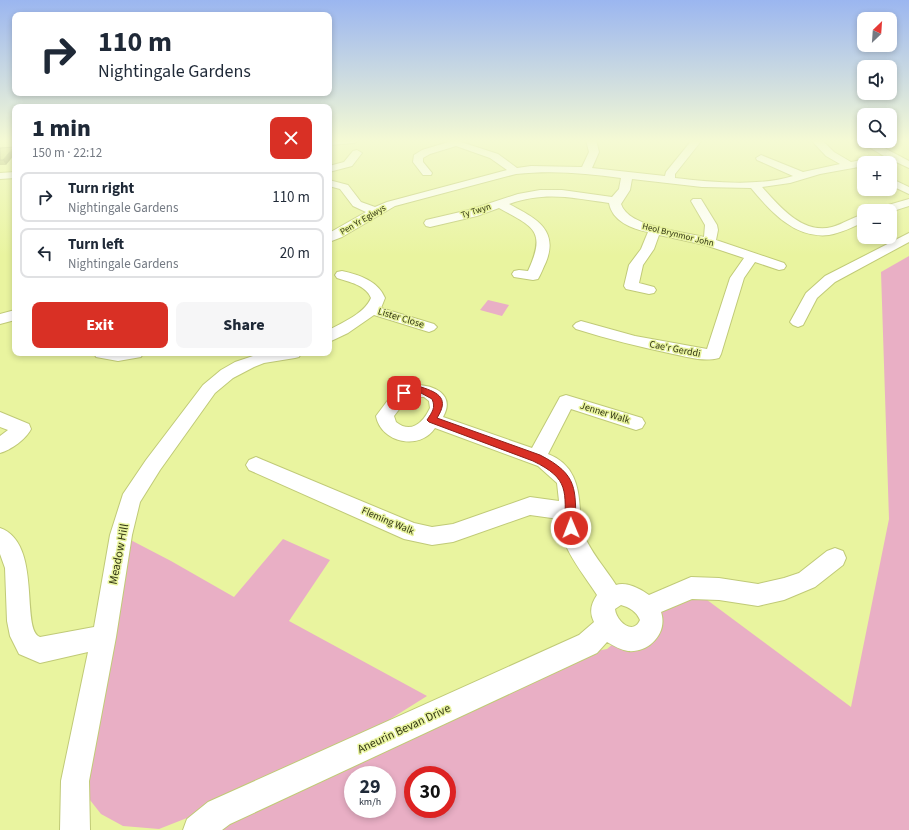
<!DOCTYPE html>
<meta charset="utf-8">
<style>
:root{--surface:#fff;--page:#f6f6f7;--text:#1f2937;--muted:#747a83;--line:#e0e1e3;--accent:#d93025}
body{margin:0;font-family:"Source Sans 3",sans-serif;background:var(--page);color:var(--text);height:100vh;display:flex;flex-direction:column;font-size:15px;white-space:nowrap}
*{box-sizing:border-box;margin:0}
p{font-size:13px;color:var(--muted)}
.icon{flex:none;width:22px;height:22px;fill:none;stroke:currentColor;stroke-width:2;stroke-linecap:round;stroke-linejoin:round}
.map{position:relative;flex:1;overflow:hidden}
.drawer{position:absolute;left:12px;top:104px;width:320px;height:252px;display:flex;flex-direction:column;background:var(--surface);border-radius:8px;box-shadow:0 2px 6px #0003}
.drawer>*{flex:none}
.banner{position:absolute;left:12px;top:12px;width:320px;height:84px;border-radius:8px;box-shadow:0 2px 6px #0003;background:#fff;color:var(--text);overflow:hidden}
.needle{width:26px;rotate:25deg}
.buttons{position:absolute;left:857px;top:12px;display:grid;gap:8px}
.buttons a{display:grid;place-items:center;width:40px;height:40px;border-radius:8px;background:var(--surface);box-shadow:0 2px 6px #0003;font-size:20px}
.speed{position:absolute;left:344px;top:766px;display:flex;gap:8px;font-size:20px;font-weight:700;text-align:center}
.speed>*{display:grid;place-content:center;width:52px;height:52px;border-radius:50%;background:var(--surface);box-shadow:0 2px 6px #0003;line-height:1}
.speed small{font-size:10px;font-weight:400}
.speed .limit{border:6px solid #d22;background:#fff;color:#111}
.pin{position:absolute;display:grid;place-items:center;width:34px;height:34px;color:#fff;margin:-17px;border-radius:8px;box-shadow:0 2px 6px #0006}
.me{position:absolute;width:44px;margin:-22px;rotate:359deg;stroke-linejoin:round;filter:drop-shadow(0 0 3px #0008)}
.turn{display:flex;align-items:center;gap:14px;height:84px;padding:0 20px;font-size:18px}
.turn .icon{width:52px;height:52px;stroke-width:2.5}
.turn b{display:block;font-size:28px;line-height:34px}
.round{display:grid;place-items:center;flex:none;width:42px;height:42px;border-radius:8px;background:var(--page)}
.overview{display:flex;align-items:center;justify-content:space-between;height:68px;padding:0 20px}
h1{font-size:24px;font-weight:800;line-height:30px}
.cta{display:flex;gap:8px;margin-top:auto;padding:8px 20px}
.cta a{flex:1;height:46px;border-radius:8px;background:var(--accent);color:#fff;font-size:16px;font-weight:800;line-height:46px;text-align:center}
.cta a+a{background:var(--page);color:var(--text)}
ul{padding:0;list-style:none}
li{display:flex;align-items:center;gap:12px;height:50px;margin:0 8px 6px;padding:0 12px;border:2px solid var(--line);border-radius:8px}
li div{flex:1}
li b{display:block;font-size:15px}
li em{font-style:normal}
.map>svg:first-child{display:block}
.green{fill:#e9afc5;fill-rule:evenodd}
.lines{fill:none;stroke-linecap:round;stroke-linejoin:round}
.minor-casing{stroke:#c0ca77;stroke-width:2}
.minor{fill:#fff;fill-rule:evenodd}
.wall{fill:#a4ac65}
.shaded-wall{fill:#868c52}
.building{fill:#bfc875;stroke:#868c52}
.route{fill:#d93025;stroke:#8d1f18}
.labels{text-anchor:middle;dominant-baseline:central;stroke-width:3;stroke-linejoin:round;paint-order:stroke}
.far-street-label{font-size:9px;fill:#323613;stroke:#e9f49f}
.street-label{font-size:10px;fill:#323613;stroke:#e9f49f}
.near-street-label{font-size:12px;fill:#323613;stroke:#e9f49f}
</style>
<div class="map">
<svg width="909" height="830" viewBox="0 0 909 830">
<rect width="100%" height="100%" fill="#e9f49f"/>
<g class="green">
<path d="M909 256V830H216L591 652 607 649 621 637 632 639 647 607 691 588 851 707 889 519 881 272ZM353 775H387V809H353ZM413 775H447V809H413Z"/>
<path d="M488 300 509 305 502 316 480 310Z"/>
<path d="M121 535 171 561 234 597 283 539 330 560 289 621 427 696 341 750 220 805 159 829 123 826 101 814 75 781Z"/>
</g>
<g class="lines">
<defs>
<g id="minor">
<path d="M329 140H359L354 143 329 145Z"/>
<path d="M455 140 498 154 517 168 531 166 582 167 589 152 586 140H596L599 152 592 168 665 176 666 172 692 140H702L675 174V178C711 182 758 187 793 176L757 160 756 158 761 155 803 172 840 164 826 156 811 140H822L834 152 851 162 884 156 857 140 871 141 909 161V168L892 160 878 163H864V166L820 174 790 183 762 187C779 206 803 235 832 227 843 224 853 217 864 214V222C853 227 841 233 829 235 795 239 771 212 751 188L702 187 632 179 630 190 621 204C628 227 683 232 704 237L705 225 691 201 693 199H701L717 225 718 230 716 240 784 263 786 266 784 269 779 270 755 262 744 278 721 354 719 358C703 362 688 357 673 354 640 347 608 339 576 329L573 326 576 323 581 321 635 336 707 349 730 278 744 258 705 245 659 235 654 249 643 265 639 283 654 287 656 290 654 293 649 294 626 289 624 286 629 265 641 249 648 232C632 229 612 221 609 203 572 198 546 191 509 204 535 218 559 229 546 262 543 268 541 274 538 279L533 280 514 277 512 274 514 271 519 270 528 271C547 230 533 227 499 208L477 216 430 227 426 226 424 223 426 220 469 210 518 194 540 190H562L612 197 619 189 621 178C586 173 551 170 516 174L395 206 342 237 329 242V233L366 212 353 206 340 189 329 186V180L348 185 361 202 375 207 387 202 507 170 490 158 456 146 430 154 423 158V162L432 173 431 175H423L413 162 414 155 422 150Z"/>
<path d="M357 150 362 153 352 166 329 172V166L344 162 353 151Z"/>
<path d="M15 172V178L0 179V173Z"/>
<path d="M890 178 909 187V194L890 185Z"/>
<path d="M909 199V206L890 212V211H876L878 208Z"/>
<path d="M909 233V242L835 282 817 298 803 325 798 327 793 325 790 322 806 293 825 276Z"/>
<path d="M342 271C360 275 378 281 385 298L381 308 434 324 437 327 434 330 429 332 374 315 348 333 329 342V330C343 322 364 314 371 298 366 285 349 282 337 278L335 275 337 272Z"/>
<path d="M15 310V320L0 324V314Z"/>
<path d="M94 353H143L141 357 118 361 96 357Z"/>
<path d="M262 353H301L299 357 295 358 264 363 254 367 233 378 215 393 160 470 140 502 132 535 116 637 89 781 90 830H60L61 781 88 652 40 663 19 654 10 636 7 621 5 568 0 554V528C43 543 20 630 40 637L94 627 110 535 123 494 146 460 203 385 221 370 235 362Z"/>
<path d="M413 385C433 384 456 394 443 417L532 448 560 397 566 395 642 418 645 423 642 428 636 430 571 409 548 454C574 464 579 486 580 511 581 518 580 526 583 533 590 551 605 568 616 585 626 581 641 589 649 595L691 577 719 578 758 584 784 578 799 573 827 551 835 548 843 551 846 558 843 565 815 587 784 600 758 606 719 600 692 599 661 612C668 633 649 653 628 651 621 650 614 646 607 642L597 653 230 824 222 830H183L187 819 208 802 579 635 594 622C589 612 591 604 597 595 583 573 560 547 559 519L530 515 453 542 432 545 404 539 249 470 246 465 249 460 256 457 263 460 414 523 432 527 453 524 530 497 559 501 557 483 538 466 435 428C420 451 381 443 376 416L394 392ZM412 397H424L429 401 430 408C423 423 411 434 396 422L394 416 404 403ZM621 605C629 607 637 612 640 620 633 636 616 621 615 609Z"/>
<path d="M0 412 29 424 31 429C26 439 11 450 0 453V436L8 430 0 427Z"/>
</g>
</defs>
<use href="#minor" class="minor-casing"/>
<use href="#minor" class="minor"/>
</g>
<path class="wall" d="M0 148 6 165H0Z"/>
<path class="shaded-wall" d="M14 147 15 150V154L6 165 3 160Z"/>
<path class="building" d="M14 147 3 160H0V148Z"/>
<linearGradient id="sky" x2="0" y2="1"><stop stop-color="#9bb6f0"/><stop offset="0.55" stop-color="#f5fad4"/><stop offset="1" stop-color="#f5fad4" stop-opacity="0"/></linearGradient>
<rect width="909" height="256" fill="url(#sky)"/>
<path class="route" d="M421 387C440 393 449 399 437 418L540 455C579 475 575 489 576 528L574 532 571 533 567 532 565 528C565 491 570 479 533 461L429 422 427 420C432 412 436 408 432 399L421 393 404 396 400 393 404 390Z"/>
<g class="labels">
<g class="far-street-label">
<text transform="translate(476 211) rotate(-18)">Ty Twyn</text>
<text transform="translate(363 220) rotate(-30)">Pen Yr Eglwys</text>
<text transform="translate(678 235) rotate(14)">Heol Brynmor John</text>
</g>
<g class="street-label">
<text transform="translate(401 318) rotate(17)">Lister Close</text>
<text transform="translate(675 349) rotate(11)">Cae'r Gerddi</text>
<text transform="translate(605 413) rotate(17)">Jenner Walk</text>
<text transform="translate(388 521) rotate(23)">Fleming Walk</text>
</g>
<g class="near-street-label">
<text transform="translate(119 554) rotate(-79)">Meadow Hill</text>
<text transform="translate(404 729) rotate(-25)">Aneurin Bevan Drive</text>
</g>
</g>
</svg>
<div class="buttons">
<a><svg class="needle" viewBox="-14 -14 28 28"><path d="M0-13l5 13h-10z" fill="#e53935"/><path d="M0 13l5-13h-10z" fill="#747a83"/></svg></a>
<a><svg class="icon" aria-label="sound" viewBox="0 0 24 24"><path d="M4 9h4l5-4v14l-5-4H4zM17 9q2 3 0 6"/></svg></a>
<a><svg class="icon" aria-label="search" viewBox="0 0 24 24"><circle cx="10" cy="10" r="6"/><path d="M15 15l6 6"/></svg></a>
<a>+</a>
<a>−</a>
</div>
<div class="speed"><div>29<small>km/h</small></div><div class="limit">30</div></div>
<div class="pin" style="left:404px;top:393px;background:#d93025"><svg class="icon" aria-label="arrive" viewBox="0 0 24 24"><path d="M6 21V4h12l-3 4 3 4H6"/></svg></div>
<svg class="me" style="left:571px;top:528px" viewBox="-20 -20 40 40"><circle r="17" fill="#d93025" stroke="#fff" stroke-width="3"/><path d="M0-11L8 9 0 5-8 9z" fill="#fff"/></svg>
<div class="banner">
<div class="turn"><svg class="icon" aria-label="right" viewBox="0 0 24 24"><path d="M7 20v-9h11M14 6l5 5-5 5"/></svg><div><b>110 m</b>Nightingale Gardens</div></div>
</div>
<section class="drawer">
<div class="overview"><div><h1>1 min</h1><p>150 m · 22:12</p></div><a class="round" style="background:#d93025;color:#fff"><svg class="icon" aria-label="close" viewBox="0 0 24 24"><path d="M6 6l12 12M18 6L6 18"/></svg></a></div>
<ul>
<li><svg class="icon" aria-label="right" viewBox="0 0 24 24"><path d="M7 20v-9h11M14 6l5 5-5 5"/></svg><div><b>Turn right</b><p>Nightingale Gardens</p></div><em>110 m</em></li>
<li><svg class="icon" aria-label="left" viewBox="0 0 24 24"><path d="M17 20v-9H6M10 6l-5 5 5 5"/></svg><div><b>Turn left</b><p>Nightingale Gardens</p></div><em>20 m</em></li>
</ul>
<div class="cta"><a>Exit</a><a>Share</a></div>
</section>
</div>
